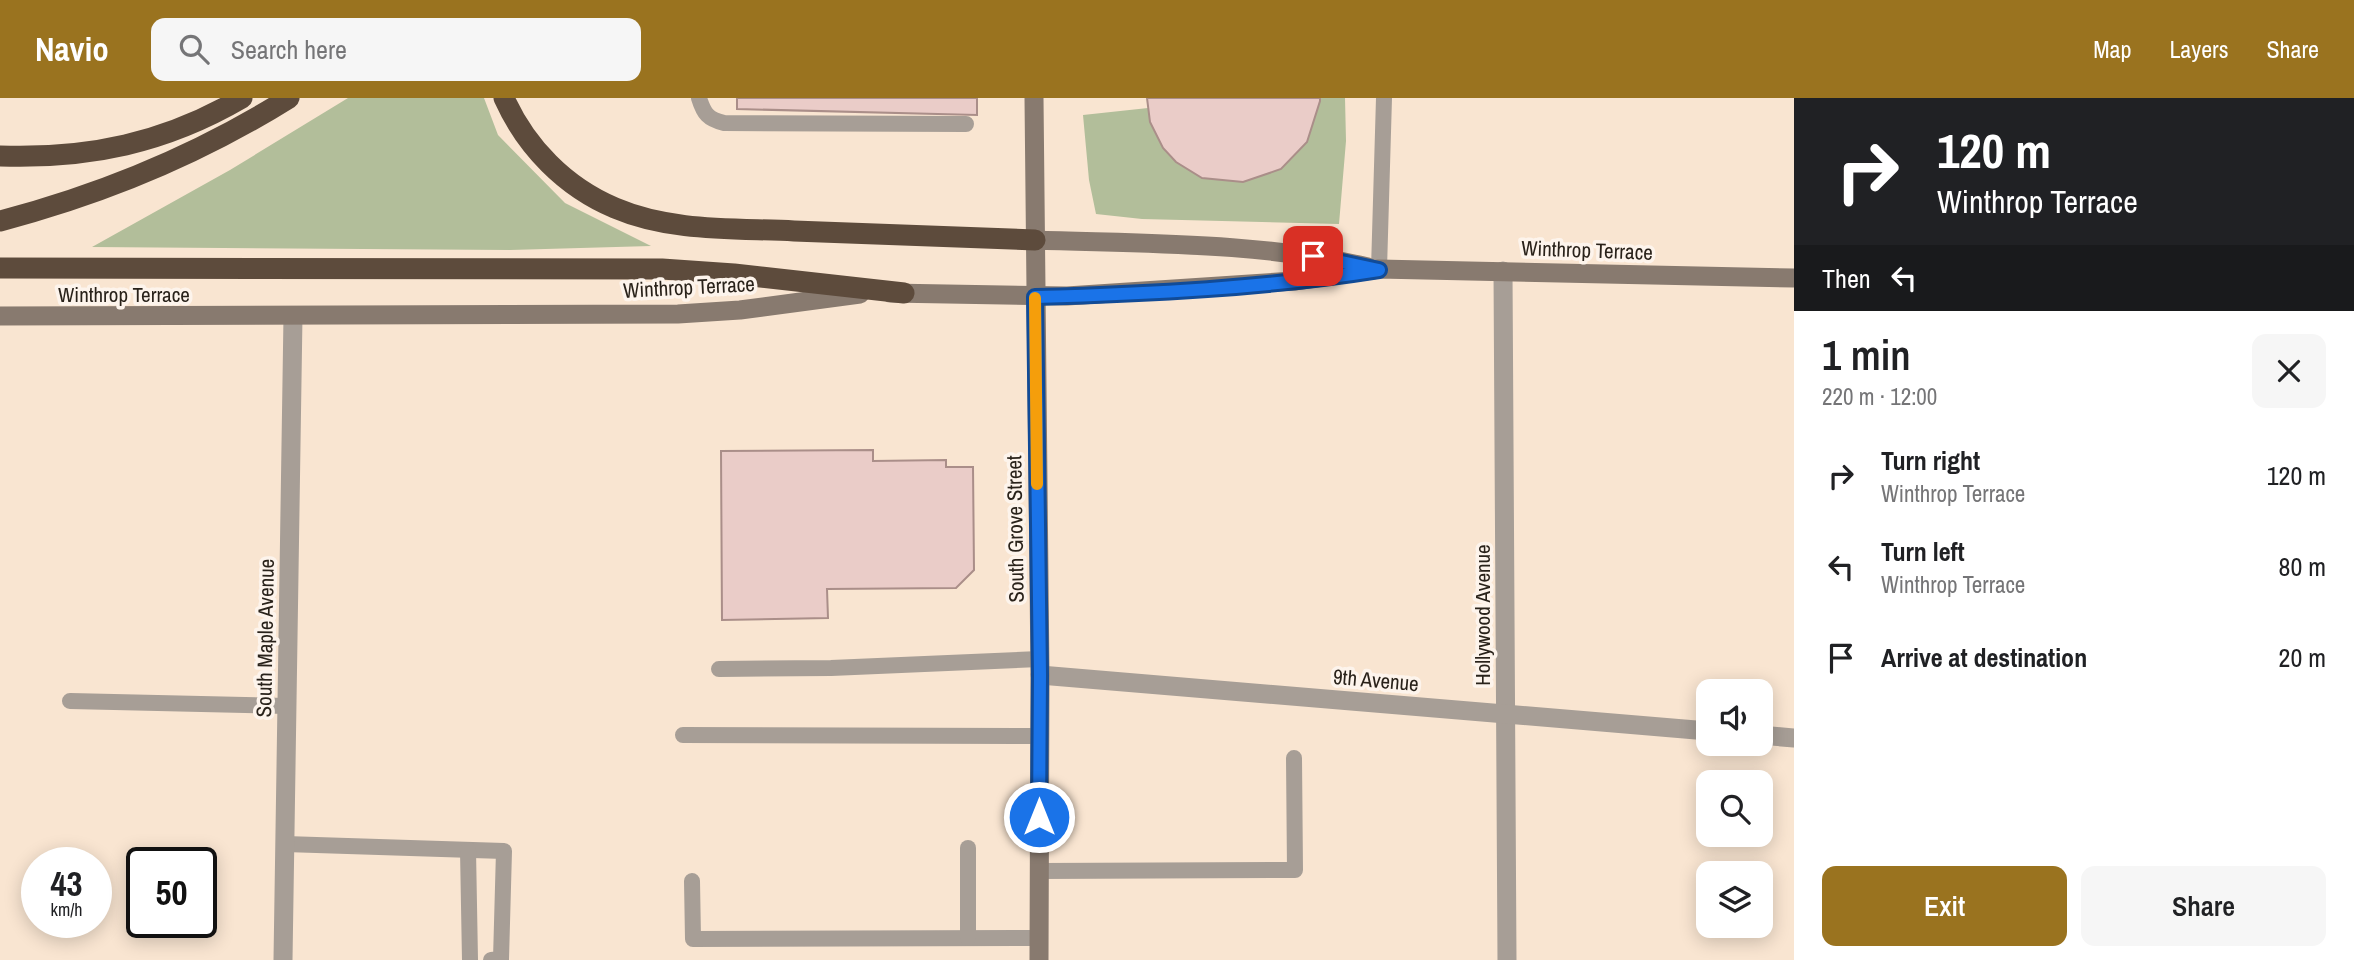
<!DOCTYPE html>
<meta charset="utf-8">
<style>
:root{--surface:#fff;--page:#f6f6f6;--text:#202124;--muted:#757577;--accent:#9a731f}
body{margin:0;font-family:"Archivo Narrow",sans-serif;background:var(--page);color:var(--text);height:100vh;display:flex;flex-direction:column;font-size:26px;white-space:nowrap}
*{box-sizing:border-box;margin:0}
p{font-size:23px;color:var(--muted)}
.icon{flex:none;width:38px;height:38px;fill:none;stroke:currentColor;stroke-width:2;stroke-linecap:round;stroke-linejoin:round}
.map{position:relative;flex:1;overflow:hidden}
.panel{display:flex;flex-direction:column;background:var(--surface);width:560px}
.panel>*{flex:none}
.hud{background:#202124;color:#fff;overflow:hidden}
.buttons{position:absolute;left:1696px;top:581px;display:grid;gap:14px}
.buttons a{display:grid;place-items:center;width:77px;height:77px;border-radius:14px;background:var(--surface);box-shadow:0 4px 18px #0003;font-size:35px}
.speed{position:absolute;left:21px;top:749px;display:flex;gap:14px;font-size:35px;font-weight:700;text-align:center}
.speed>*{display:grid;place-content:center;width:91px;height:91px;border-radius:50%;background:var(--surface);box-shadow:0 4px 18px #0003;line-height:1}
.speed small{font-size:18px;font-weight:400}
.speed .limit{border:4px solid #111;border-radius:10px;background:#fff;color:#111}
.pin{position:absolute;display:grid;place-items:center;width:60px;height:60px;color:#fff;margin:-30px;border-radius:14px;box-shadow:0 4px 10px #0006}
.me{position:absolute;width:77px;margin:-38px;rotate:0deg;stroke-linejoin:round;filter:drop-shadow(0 0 5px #0008)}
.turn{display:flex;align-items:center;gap:24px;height:147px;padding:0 28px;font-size:32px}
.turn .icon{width:91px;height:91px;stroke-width:2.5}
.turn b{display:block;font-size:49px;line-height:60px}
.then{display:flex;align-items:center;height:66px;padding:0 28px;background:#0003;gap:14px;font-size:26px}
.round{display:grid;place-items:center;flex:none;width:74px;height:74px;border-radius:14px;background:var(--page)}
.head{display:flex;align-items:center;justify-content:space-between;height:119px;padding:0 28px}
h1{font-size:42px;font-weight:600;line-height:52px}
.action{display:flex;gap:14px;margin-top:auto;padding:14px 28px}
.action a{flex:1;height:80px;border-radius:14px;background:var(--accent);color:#fff;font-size:28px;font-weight:600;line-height:80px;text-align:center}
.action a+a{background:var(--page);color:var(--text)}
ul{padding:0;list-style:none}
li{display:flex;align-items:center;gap:21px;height:91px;padding:0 28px}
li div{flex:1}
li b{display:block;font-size:26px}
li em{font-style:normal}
header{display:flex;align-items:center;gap:42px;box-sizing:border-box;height:98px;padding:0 35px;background:var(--accent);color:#fff}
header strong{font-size:33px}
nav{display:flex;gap:38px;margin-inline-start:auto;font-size:24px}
.search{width:490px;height:63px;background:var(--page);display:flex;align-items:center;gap:18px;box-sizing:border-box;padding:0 24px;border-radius:14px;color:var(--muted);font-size:26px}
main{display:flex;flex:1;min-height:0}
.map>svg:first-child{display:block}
.green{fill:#b2be9a}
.building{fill:#eaccc8;stroke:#aa8e89;stroke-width:2}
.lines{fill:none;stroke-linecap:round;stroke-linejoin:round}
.service{stroke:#a79e96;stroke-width:16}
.minor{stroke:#a79e96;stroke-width:19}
.secondary{stroke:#887a6f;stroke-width:19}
.motorway{stroke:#5d4b3c;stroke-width:21}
.route-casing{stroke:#114b97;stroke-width:18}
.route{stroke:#1a73e8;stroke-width:12}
.slow{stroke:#f59e0b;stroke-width:12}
.labels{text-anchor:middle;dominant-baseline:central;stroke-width:7;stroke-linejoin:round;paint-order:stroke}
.street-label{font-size:21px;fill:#29221a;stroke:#fdf4ec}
</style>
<header>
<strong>Navio</strong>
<div class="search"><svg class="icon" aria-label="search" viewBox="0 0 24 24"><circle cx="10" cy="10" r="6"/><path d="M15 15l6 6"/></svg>Search here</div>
<nav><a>Map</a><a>Layers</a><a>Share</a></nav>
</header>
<main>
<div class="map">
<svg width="1794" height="862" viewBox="0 0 1794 862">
<rect width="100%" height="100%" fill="#f9e5d1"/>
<g class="green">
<path d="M348 0H484L498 37 565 105 651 148 510 152 92 149 230 72Z"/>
<path d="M1320 0H1345L1346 43 1339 126 1142 121 1096 116 1089 82 1083 17 1148 10 1150 24 1163 50 1176 64 1202 80 1243 84 1281 71 1307 44Z"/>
</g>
<g class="building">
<path d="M737 0H977V17L737 11Z"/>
<path d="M1147 0H1320V3L1307 44 1281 71 1243 84 1202 80 1176 64 1163 50 1150 24Z"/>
<path d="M873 352V363L946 362V369H973L974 472 956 490 827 491 828 520 722 522 721 353Z"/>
</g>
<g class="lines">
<g class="service">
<path d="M699 0C704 16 708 21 724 25L966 26"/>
<path d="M1379 171 1384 0"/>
<path d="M719 571 831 570 1039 561"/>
<path d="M70 603 287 608"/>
<path d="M683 637 1039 638"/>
<path d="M285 746 504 753 501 861 491 862"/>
<path d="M468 752 470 862"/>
<path d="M1039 773 1295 772 1294 660"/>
<path d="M692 783 693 841 1039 840"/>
<path d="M968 840V750"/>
</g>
<g class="minor">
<path d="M1503 173 1507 862"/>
<path d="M1040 577 1708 633"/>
<path d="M1760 637 1794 640"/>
<path d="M283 862 293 218"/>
</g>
<g class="secondary">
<path d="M1034 0 1040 577 1039 862"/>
<path d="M1035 142C1146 146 1258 144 1368 169"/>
<path d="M890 195 1067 198 1294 183 1379 171 1794 180"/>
<path d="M0 218 678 216 740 212 860 196"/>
</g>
<g class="motorway">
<path d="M504 0C526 49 565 89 615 110 671 134 735 130 794 133 874 136 954 139 1035 142"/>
<path d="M0 58C89 61 165 45 242 0"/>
<path d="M0 123C103 96 198 57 289 0"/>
<path d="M0 170 662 171 734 176 904 195"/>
</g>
</g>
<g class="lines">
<defs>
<path id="route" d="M1039 719 1040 577 1035 199C1149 196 1266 190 1379 172L1313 158"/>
</defs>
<use href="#route" class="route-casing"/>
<use href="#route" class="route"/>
<path class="slow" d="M1035 200 1037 386"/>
</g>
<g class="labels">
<g class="street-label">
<text transform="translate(1587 152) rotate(2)">Winthrop Terrace</text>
<text transform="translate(689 189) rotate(-3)">Winthrop Terrace</text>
<text x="124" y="196">Winthrop Terrace</text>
<text transform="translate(1015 431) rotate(-91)">South Grove Street</text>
<text transform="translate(1482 517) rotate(-90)">Hollywood Avenue</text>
<text transform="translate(265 540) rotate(-89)">South Maple Avenue</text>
<text transform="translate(1376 582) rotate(5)">9th Avenue</text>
</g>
</g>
</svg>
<div class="buttons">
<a><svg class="icon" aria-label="sound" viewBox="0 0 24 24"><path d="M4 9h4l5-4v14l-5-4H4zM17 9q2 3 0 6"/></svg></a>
<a><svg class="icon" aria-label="search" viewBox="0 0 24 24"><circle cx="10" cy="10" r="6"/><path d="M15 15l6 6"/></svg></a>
<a><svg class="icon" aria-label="layers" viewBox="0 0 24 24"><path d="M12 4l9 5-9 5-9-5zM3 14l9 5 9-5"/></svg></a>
</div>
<div class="speed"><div>43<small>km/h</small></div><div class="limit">50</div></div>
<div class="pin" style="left:1313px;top:158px;background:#d93025"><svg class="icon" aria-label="arrive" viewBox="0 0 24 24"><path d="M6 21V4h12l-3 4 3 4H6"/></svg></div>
<svg class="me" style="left:1039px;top:719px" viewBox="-20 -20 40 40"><circle r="17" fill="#1a73e8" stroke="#fff" stroke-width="3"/><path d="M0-11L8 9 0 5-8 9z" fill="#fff"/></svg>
</div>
<section class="panel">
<div class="hud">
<div class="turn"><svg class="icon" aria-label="right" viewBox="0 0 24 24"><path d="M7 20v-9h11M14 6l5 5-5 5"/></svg><div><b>120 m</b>Winthrop Terrace</div></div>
<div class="then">Then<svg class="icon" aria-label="left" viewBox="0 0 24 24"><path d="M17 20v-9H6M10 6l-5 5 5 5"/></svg></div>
</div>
<div class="head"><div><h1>1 min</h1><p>220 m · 12:00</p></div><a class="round"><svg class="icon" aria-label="close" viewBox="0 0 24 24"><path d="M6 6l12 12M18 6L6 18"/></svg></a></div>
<ul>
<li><svg class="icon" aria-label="right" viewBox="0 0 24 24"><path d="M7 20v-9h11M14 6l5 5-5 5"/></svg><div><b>Turn right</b><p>Winthrop Terrace</p></div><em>120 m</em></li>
<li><svg class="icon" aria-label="left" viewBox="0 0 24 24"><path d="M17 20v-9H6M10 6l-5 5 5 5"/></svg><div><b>Turn left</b><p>Winthrop Terrace</p></div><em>80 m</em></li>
<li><svg class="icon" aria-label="arrive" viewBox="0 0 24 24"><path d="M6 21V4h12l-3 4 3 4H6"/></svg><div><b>Arrive at destination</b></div><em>20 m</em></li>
</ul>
<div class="action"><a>Exit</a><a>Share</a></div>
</section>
</main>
